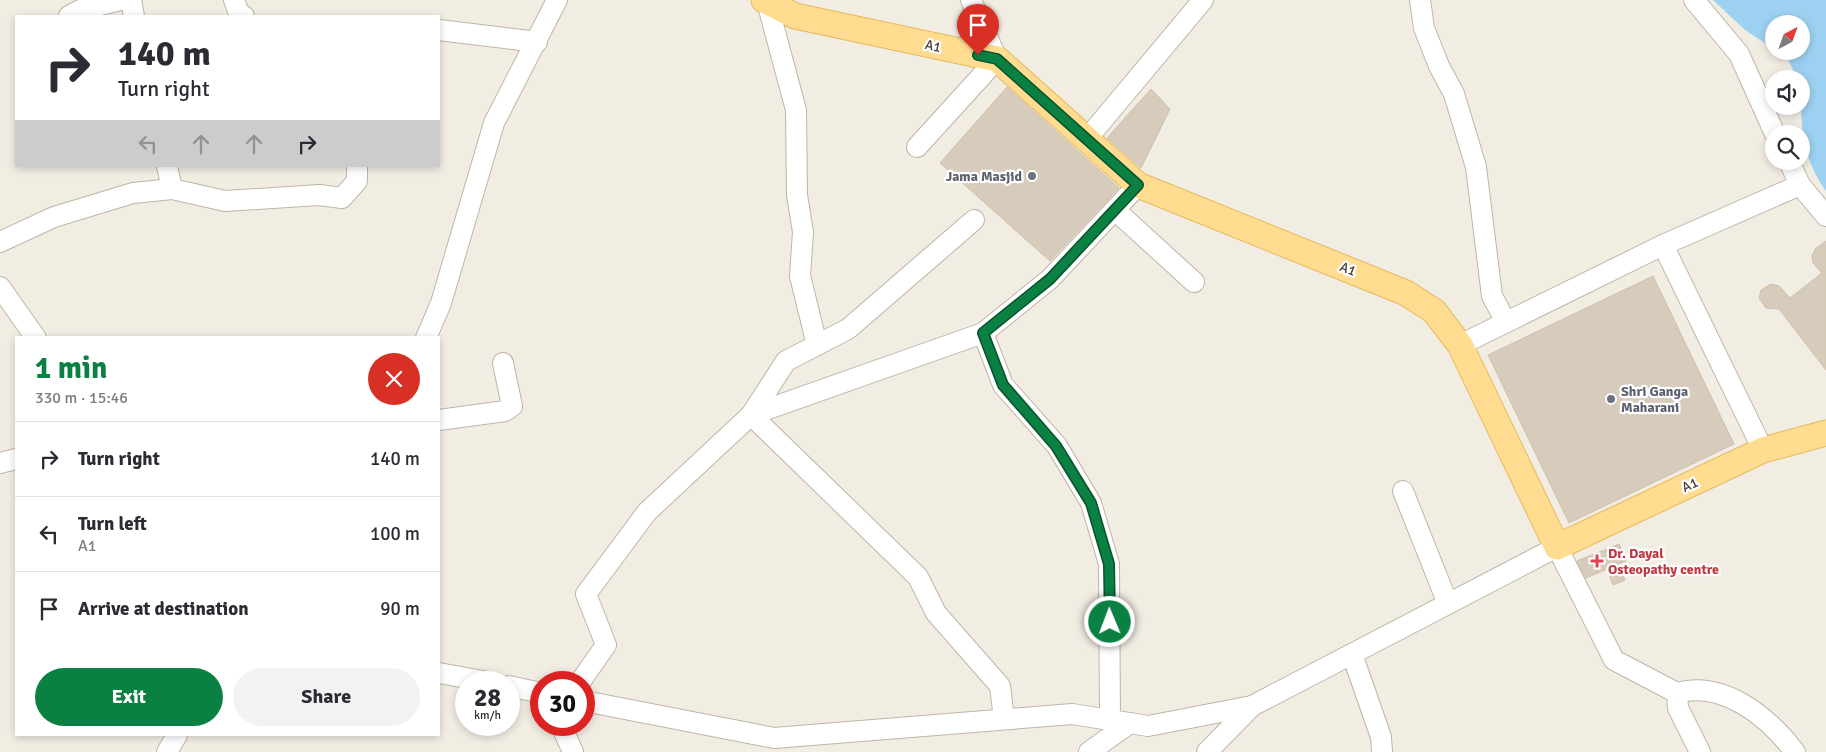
<!DOCTYPE html>
<meta charset="utf-8">
<style>
:root{--surface:#fff;--page:#f2f2f3;--text:#2b2b33;--muted:#7c7c81;--line:#e1e1e2;--accent:#0b8043}
body{margin:0;font-family:Signika,sans-serif;background:var(--page);color:var(--text);height:100vh;display:flex;flex-direction:column;font-size:19px;white-space:nowrap}
*{box-sizing:border-box;margin:0}
p{font-size:16px;color:var(--muted)}
.icon{flex:none;width:28px;height:28px;fill:none;stroke:currentColor;stroke-width:2;stroke-linecap:round;stroke-linejoin:round}
.map{position:relative;flex:1;overflow:hidden}
.details{position:absolute;left:15px;top:336px;width:425px;height:400px;display:flex;flex-direction:column;background:var(--surface);border-radius:0px;box-shadow:0 2px 8px #0003}
.details>*{flex:none}
.hud{position:absolute;left:15px;top:15px;width:425px;height:152px;border-radius:0px;box-shadow:0 2px 8px #0003;background:#fff;color:var(--text);overflow:hidden}
.needle{width:32px;rotate:41deg}
.controls{position:absolute;left:1765px;top:15px;display:grid;gap:10px}
.controls a{display:grid;place-items:center;width:45px;height:45px;border-radius:50%;background:var(--surface);box-shadow:0 2px 8px #0003;font-size:25px}
.speed{position:absolute;left:455px;top:671px;display:flex;gap:10px;font-size:25px;font-weight:700;text-align:center}
.speed>*{display:grid;place-content:center;width:65px;height:65px;border-radius:50%;background:var(--surface);box-shadow:0 2px 8px #0003;line-height:1}
.speed small{font-size:12px;font-weight:400}
.speed .limit{border:8px solid #d22;background:#fff;color:#111}
.pin{position:absolute;display:grid;place-items:center;width:42px;height:42px;color:#fff;margin:-51px -21px;border-radius:50% 50% 50% 0;rotate:-45deg;box-shadow:0 0 5px #0007}
.pin .icon{rotate:45deg}
.me{position:absolute;width:55px;margin:-28px;rotate:359deg;stroke-linejoin:round;filter:drop-shadow(0 0 4px #0008)}
.turn{display:flex;align-items:center;gap:18px;height:105px;padding:0 20px;font-size:22px}
.turn .icon{width:65px;height:65px;stroke-width:2.5}
.turn b{display:block;font-size:35px;line-height:42px}
.lanes{display:flex;align-items:center;height:48px;padding:0 20px;background:#0003;justify-content:center;gap:25px;direction:ltr}
.lanes .off{opacity:.35}
.round{display:grid;place-items:center;flex:none;width:52px;height:52px;border-radius:26px;background:var(--page)}
.summary{display:flex;align-items:center;justify-content:space-between;height:85px;padding:0 20px}
h1{font-size:30px;font-weight:700;line-height:38px;color:var(--accent)}
.button{display:flex;gap:10px;margin-top:auto;padding:10px 20px}
.button a{flex:1;height:58px;border-radius:30px;background:var(--accent);color:#fff;font-size:20px;font-weight:700;line-height:58px;text-align:center}
.button a+a{background:var(--page);color:var(--text)}
ul{padding:0;list-style:none}
li{display:flex;align-items:center;gap:15px;height:75px;padding:0 20px;border-top:1px solid var(--line)}
li div{flex:1}
li b{display:block;font-size:19px}
li em{font-style:normal}
.map>svg:first-child{display:block}
.water{fill:#9dd1f1}
.building{fill:#d7cbbb;stroke:#cfc0ac}
.lines{fill:none;stroke-linecap:round;stroke-linejoin:round}
.minor-casing{stroke:#beb5a6;stroke-width:22}
.major-casing{stroke:#e6b95d;stroke-width:27}
.minor{stroke:#fff;stroke-width:20}
.major{stroke:#ffdc8f;stroke-width:25}
.route-casing{stroke:#07532c;stroke-width:12}
.route{stroke:#0b8043;stroke-width:9}
.worship-dot{fill:#6b7280;stroke:#fff;stroke-width:2}
.health-dot{fill:#e0444e;stroke:#fff;stroke-width:2}
.labels{text-anchor:middle;dominant-baseline:central;stroke-width:4.5;stroke-linejoin:round;paint-order:stroke}
.street-label{font-size:14px;fill:#443d33;stroke:#fff}
.worship-label{font-size:14px;font-weight:bold;fill:#5b616d;stroke:#fff;text-anchor:end}
.health-label{font-size:14px;font-weight:bold;fill:#be3a42;stroke:#fff;text-anchor:start}
</style>
<div class="map">
<svg width="1826" height="752" viewBox="0 0 1826 752">
<rect width="100%" height="100%" fill="#f2ede3"/>
<path class="water" d="M1713 0H1826V191C1800 154 1801 123 1801 79H1798L1787 58 1777 51H1801V24H1774V49L1745 30Z"/>
<g class="building">
<path d="M1007 87 1119 188 1050 261 940 163Z"/>
<path d="M1151 89 1170 109 1141 168 1107 138Z"/>
<path d="M1826 241V370L1779 309 1766 308 1759 298 1761 290 1771 284 1779 286 1790 298 1822 273 1813 263 1812 256 1815 249Z"/>
<path d="M1653 276 1734 444 1569 523 1488 355Z"/>
<path d="M1619 544 1626 561 1618 564 1625 580 1613 585 1607 569 1586 578 1577 561Z"/>
</g>
<g class="lines">
<defs>
<g id="minor">
<path d="M131 0 134 16"/>
<path d="M234 0 240 16H244"/>
<path d="M1420 0 1424 28 1439 66 1454 94 1476 167 1492 296 1506 322"/>
<path d="M1694 0 1739 54 1775 134"/>
<path d="M767 2 796 110 797 195 803 232 800 276 817 345"/>
<path d="M69 16 80 10 120 0"/>
<path d="M439 30 537 42"/>
<path d="M1086 140 1203 0"/>
<path d="M917 147 997 59 971 0"/>
<path d="M1789 161 1800 185"/>
<path d="M167 166 172 189"/>
<path d="M1115 210 1194 282"/>
<path d="M974 220 848 329 786 361 751 415 918 577 936 613 1000 686 1004 719"/>
<path d="M0 242 54 217 133 193 172 189 225 201 319 195 342 198 357 181V166"/>
<path d="M1663 245 1763 450"/>
<path d="M0 287 36 338"/>
<path d="M983 333 1003 385 1057 446 1091 503 1109 564 1110 720"/>
<path d="M426 338 441 303 494 123 557 0"/>
<path d="M1460 345 1663 245 1800 185 1826 216"/>
<path d="M439 420 505 411 512 406 503 363"/>
<path d="M0 463 16 459"/>
<path d="M1403 491 1448 604"/>
<path d="M1352 654 1381 737 1382 752"/>
<path d="M439 673 488 682"/>
<path d="M580 682 606 645 586 594 647 512 751 415 983 333 1050 279 1138 185"/>
<path d="M509 686 541 693"/>
<path d="M1677 693 1678 708 1700 752"/>
<path d="M584 701 774 738 1072 714 1148 726 1252 706 1557 547 1614 660 1677 693C1724 680 1768 717 1795 752"/>
<path d="M561 725 573 752"/>
<path d="M167 752 177 735"/>
<path d="M1089 752 1130 723"/>
<path d="M1207 752 1252 706"/>
</g>
<path id="major" d="M764 0 795 16 997 59 1138 185 1406 293 1434 311 1460 345 1557 547 1763 450 1826 433"/>
</defs>
<use href="#minor" class="minor-casing"/>
<use href="#major" class="major-casing"/>
<use href="#minor" class="minor"/>
<use href="#major" class="major"/>
</g>
<g class="lines">
<defs>
<path id="route" d="M978 55 997 59 1138 185 1050 279 983 333 1003 385 1056 446 1091 503 1109 564 1110 622"/>
</defs>
<use href="#route" class="route-casing"/>
<use href="#route" class="route"/>
</g>
<g class="worship-dot">
<circle cx="1032" cy="176" r="5"/>
<circle cx="1611" cy="399" r="5"/>
</g>
<path class="health-dot" d="M1594.5 553.5h5v5h5v5h-5v5h-5v-5h-5v-5h5z"/>
<g class="labels">
<g class="street-label">
<text transform="translate(933 46) rotate(12)">A1</text>
<text transform="translate(1348 269) rotate(22)">A1</text>
<text transform="translate(1690 485) rotate(-25)">A1</text>
</g>
<g class="worship-label">
<text x="1022" y="176">Jama Masjid</text>
<text x="1621" y="391" text-anchor="start">Shri Ganga<tspan x="1621" dy="16">Maharani</tspan></text>
</g>
<g class="health-label">
<text x="1608" y="553">Dr. Dayal<tspan x="1608" dy="16">Osteopathy centre</tspan></text>
</g>
</g>
</svg>
<div class="controls">
<a><svg class="needle" viewBox="-14 -14 28 28"><path d="M0-13l5 13h-10z" fill="#e53935"/><path d="M0 13l5-13h-10z" fill="#7c7c81"/></svg></a>
<a><svg class="icon" aria-label="sound" viewBox="0 0 24 24"><path d="M4 9h4l5-4v14l-5-4H4zM17 9q2 3 0 6"/></svg></a>
<a><svg class="icon" aria-label="search" viewBox="0 0 24 24"><circle cx="10" cy="10" r="6"/><path d="M15 15l6 6"/></svg></a>
</div>
<div class="speed"><div>28<small>km/h</small></div><div class="limit">30</div></div>
<div class="pin" style="left:978px;top:55px;background:#d93025"><svg class="icon" aria-label="arrive" viewBox="0 0 24 24"><path d="M6 21V4h12l-3 4 3 4H6"/></svg></div>
<svg class="me" style="left:1110px;top:622px" viewBox="-20 -20 40 40"><circle r="17" fill="#0b8043" stroke="#fff" stroke-width="3"/><path d="M0-11L8 9 0 5-8 9z" fill="#fff"/></svg>
<div class="hud">
<div class="turn"><svg class="icon" aria-label="right" viewBox="0 0 24 24"><path d="M7 20v-9h11M14 6l5 5-5 5"/></svg><div><b>140 m</b>Turn right</div></div>
<div class="lanes"><svg class="icon off" aria-label="left" viewBox="0 0 24 24"><path d="M17 20v-9H6M10 6l-5 5 5 5"/></svg><svg class="icon off" aria-label="ahead" viewBox="0 0 24 24"><path d="M12 20V5M6 11l6-6 6 6"/></svg><svg class="icon off" aria-label="ahead" viewBox="0 0 24 24"><path d="M12 20V5M6 11l6-6 6 6"/></svg><svg class="icon" aria-label="right" viewBox="0 0 24 24"><path d="M7 20v-9h11M14 6l5 5-5 5"/></svg></div>
</div>
<section class="details">
<div class="summary"><div><h1>1 min</h1><p>330 m · 15:46</p></div><a class="round" style="background:#d93025;color:#fff"><svg class="icon" aria-label="close" viewBox="0 0 24 24"><path d="M6 6l12 12M18 6L6 18"/></svg></a></div>
<ul>
<li><svg class="icon" aria-label="right" viewBox="0 0 24 24"><path d="M7 20v-9h11M14 6l5 5-5 5"/></svg><div><b>Turn right</b></div><em>140 m</em></li>
<li><svg class="icon" aria-label="left" viewBox="0 0 24 24"><path d="M17 20v-9H6M10 6l-5 5 5 5"/></svg><div><b>Turn left</b><p>A1</p></div><em>100 m</em></li>
<li><svg class="icon" aria-label="arrive" viewBox="0 0 24 24"><path d="M6 21V4h12l-3 4 3 4H6"/></svg><div><b>Arrive at destination</b></div><em>90 m</em></li>
</ul>
<div class="button"><a>Exit</a><a>Share</a></div>
</section>
</div>
